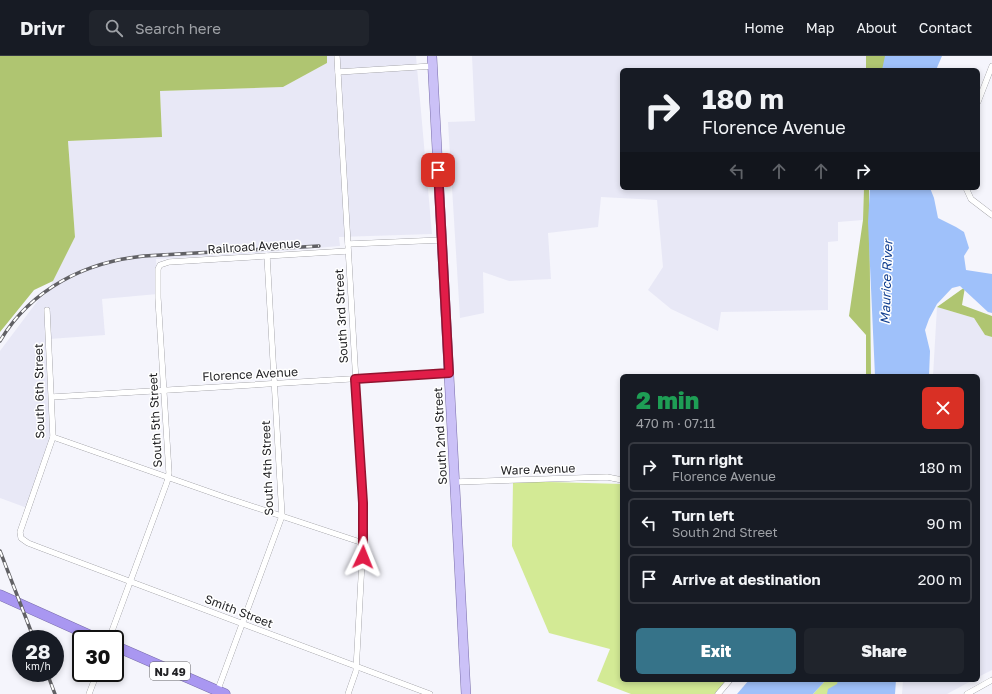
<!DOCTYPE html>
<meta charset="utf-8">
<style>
:root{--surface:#171b24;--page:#20242c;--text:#f1f3f6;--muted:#9ea1a6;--line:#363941;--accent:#367389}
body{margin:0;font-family:"Golos Text",sans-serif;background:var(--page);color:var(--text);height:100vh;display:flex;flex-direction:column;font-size:15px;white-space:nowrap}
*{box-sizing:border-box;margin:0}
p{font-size:13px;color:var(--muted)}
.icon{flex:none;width:22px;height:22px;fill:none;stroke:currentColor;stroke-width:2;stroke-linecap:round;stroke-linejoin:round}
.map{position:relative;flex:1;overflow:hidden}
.drawer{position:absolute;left:620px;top:318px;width:360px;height:308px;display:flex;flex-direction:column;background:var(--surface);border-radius:6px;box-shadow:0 2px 6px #0003}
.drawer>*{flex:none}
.banner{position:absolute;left:620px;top:12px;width:360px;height:122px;border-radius:6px;box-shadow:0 2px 6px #0003;background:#171b24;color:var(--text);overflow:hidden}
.speed{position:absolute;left:12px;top:574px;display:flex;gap:8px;font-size:20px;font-weight:700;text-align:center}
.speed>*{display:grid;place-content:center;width:52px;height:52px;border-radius:50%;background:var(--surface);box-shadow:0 2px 6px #0003;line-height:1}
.speed small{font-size:10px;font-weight:400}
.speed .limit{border:2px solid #111;border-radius:6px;background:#fff;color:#111}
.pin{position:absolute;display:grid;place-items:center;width:34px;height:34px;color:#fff;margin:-17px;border-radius:8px;box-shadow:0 2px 6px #0006}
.me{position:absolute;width:44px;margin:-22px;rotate:2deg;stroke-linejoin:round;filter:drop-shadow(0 0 3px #0008)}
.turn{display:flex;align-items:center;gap:14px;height:84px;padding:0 16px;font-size:18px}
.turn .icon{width:52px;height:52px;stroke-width:2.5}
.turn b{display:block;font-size:28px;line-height:34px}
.lanes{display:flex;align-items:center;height:38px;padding:0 16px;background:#0003;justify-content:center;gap:20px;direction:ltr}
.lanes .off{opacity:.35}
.round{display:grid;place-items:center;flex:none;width:42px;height:42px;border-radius:6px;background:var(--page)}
.summary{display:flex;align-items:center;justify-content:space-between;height:68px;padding:0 16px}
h1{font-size:24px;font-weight:800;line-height:30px;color:#1e9e55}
.button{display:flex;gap:8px;margin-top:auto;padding:8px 16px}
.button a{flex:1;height:46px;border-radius:6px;background:var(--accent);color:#fff;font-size:16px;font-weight:800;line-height:46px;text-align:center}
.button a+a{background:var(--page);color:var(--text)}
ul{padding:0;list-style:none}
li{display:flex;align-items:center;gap:12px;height:50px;margin:0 8px 6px;padding:0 8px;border:2px solid var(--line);border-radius:6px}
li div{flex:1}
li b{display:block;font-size:15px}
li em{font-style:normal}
header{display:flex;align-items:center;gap:24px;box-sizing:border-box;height:56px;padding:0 20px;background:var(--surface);border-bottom:1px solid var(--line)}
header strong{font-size:19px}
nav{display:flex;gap:22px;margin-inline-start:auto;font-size:14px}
.search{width:280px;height:36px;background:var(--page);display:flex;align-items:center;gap:10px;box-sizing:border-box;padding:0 14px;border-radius:6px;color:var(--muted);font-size:15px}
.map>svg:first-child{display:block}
.built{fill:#e8e8f6}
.green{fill:#d3ea95}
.forest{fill:#afc571}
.water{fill:#9fc1fa}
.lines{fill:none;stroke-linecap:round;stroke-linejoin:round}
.street-casing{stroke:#838389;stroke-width:6}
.primary-casing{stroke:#7a6eaa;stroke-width:10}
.highway-casing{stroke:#7a6eaa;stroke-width:11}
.street{stroke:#fff;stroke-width:5.5}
.primary{stroke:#cbc1f7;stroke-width:9}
.highway{stroke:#a997f1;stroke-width:10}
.rail-casing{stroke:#616165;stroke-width:3.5}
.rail{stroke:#fff;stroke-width:2;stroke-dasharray:6;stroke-linecap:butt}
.route-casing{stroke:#92132f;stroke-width:10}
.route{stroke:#e11d48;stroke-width:7}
.labels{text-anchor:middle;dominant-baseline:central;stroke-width:3;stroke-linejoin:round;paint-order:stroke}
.shield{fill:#fff;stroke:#656567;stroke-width:1}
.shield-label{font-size:11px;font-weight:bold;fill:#232326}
.street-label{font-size:12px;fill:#232326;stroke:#fff}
.water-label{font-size:13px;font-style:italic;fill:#123f90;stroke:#fff}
</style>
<header>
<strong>Drivr</strong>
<div class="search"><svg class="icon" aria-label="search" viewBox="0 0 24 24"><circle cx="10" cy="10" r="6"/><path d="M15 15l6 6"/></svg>Search here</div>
<nav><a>Home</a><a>Map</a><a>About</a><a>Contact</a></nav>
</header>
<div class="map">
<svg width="992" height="638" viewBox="0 0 992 638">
<rect width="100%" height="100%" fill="#f5f5fc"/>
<g class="built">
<path d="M327 0H416L432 178 339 181 340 190 241 198 156 203 158 238 102 243 105 279 49 283 55 381 30 453 0 442V295L39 243 47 237 75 181 68 85 162 81 160 35 283 31 327 7Z"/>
<path d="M472 0H866V14H622V132H864L863 164 838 166V185L828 186V254L721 256 718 275 671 253 648 234 663 211 657 144 601 141 598 171 548 177 551 223 509 225 483 216 484 257 460 262 448 66 475 65Z"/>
<path d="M937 251 974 262 985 279 992 281V614L978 621V320H933Z"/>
<path d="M903 624H973L947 638H902Z"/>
</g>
<g class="green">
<path d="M513 425 622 428V624H729L717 638H631L597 625 610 593 549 577 512 490Z"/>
<path d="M826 624H877L890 638H813Z"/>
</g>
<g class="forest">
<path d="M0 0H327V7L283 31 160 35 162 81 68 85 75 181 53 225 34 234 0 276Z"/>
<path d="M866 0H886L884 14H866Z"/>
<path d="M864 132H869L871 320H866V279L849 260 863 164Z"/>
<path d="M965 231 962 249 992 260V281L985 279 974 262 937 251Z"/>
</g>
<g class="water">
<path d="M885 0H942L936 14H882Z"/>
<path d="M870 132H930L934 142 938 162 956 171 964 176 969 192 964 200 966 214 992 218V257L988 256 960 230 952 232 937 248 929 263 925 274 930 295 929 320H875L868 166Z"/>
<path d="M749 624H826L813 638H737Z"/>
<path d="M838 624H896L895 638H827L828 633 837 628Z"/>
</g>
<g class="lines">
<defs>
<g id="street">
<path d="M337 0 363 447V487L356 615 348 638"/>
<path d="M338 16 433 10"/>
<path d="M978 46 992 10"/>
<path d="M966 132 971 143 992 159"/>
<path d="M348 188 442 184"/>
<path d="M47 254 53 381 20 476 21 482 28 487 41 492 430 638"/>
<path d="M52 341 449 317"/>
<path d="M53 381 224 441 363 487"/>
<path d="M455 426 607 421 622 424"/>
<path d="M109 583 167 426 169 417 158 242V213L160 209 169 206 348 195"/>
<path d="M217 636 282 460 267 200"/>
<path d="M89 638 97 617"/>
<path d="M718 638 730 624"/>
<path d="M967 638 992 624"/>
</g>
<path id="primary" d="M432 0 466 638"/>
<g id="highway">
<path d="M0 539 98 583"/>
<path d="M115 590 225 638"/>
</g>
</defs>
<use href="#street" class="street-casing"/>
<use href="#primary" class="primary-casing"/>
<use href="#highway" class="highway-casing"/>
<use href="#street" class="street"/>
<use href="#primary" class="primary"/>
<use href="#highway" class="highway"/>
<defs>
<g id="rail">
<path d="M0 285C31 233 85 206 144 200L319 190"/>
<path d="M0 495 34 583"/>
<path d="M47 617 55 638"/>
</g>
</defs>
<use href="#rail" class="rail-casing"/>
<use href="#rail" class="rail"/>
</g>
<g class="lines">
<defs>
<path id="route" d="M363 501V447L355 323 449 317 438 114"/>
</defs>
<use href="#route" class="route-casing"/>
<use href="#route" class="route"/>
</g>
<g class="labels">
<rect class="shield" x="150" y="606" width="40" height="18" rx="3"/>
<g class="shield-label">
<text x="170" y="615">NJ 49</text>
</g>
<g class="street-label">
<text transform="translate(254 190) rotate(-4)">Railroad Avenue</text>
<text transform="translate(341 260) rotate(-93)">South 3rd Street</text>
<text transform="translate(250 318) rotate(-3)">Florence Avenue</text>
<text transform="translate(39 335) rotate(-91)">South 6th Street</text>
<text transform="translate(155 364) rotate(-93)">South 5th Street</text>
<text transform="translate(440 380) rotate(-93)">South 2nd Street</text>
<text transform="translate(267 412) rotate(-92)">South 4th Street</text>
<text transform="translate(538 413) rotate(-2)">Ware Avenue</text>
<text transform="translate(239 555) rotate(21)">Smith Street</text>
</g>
<g class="water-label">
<text transform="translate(886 226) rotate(-88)">Maurice River</text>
</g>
</g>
</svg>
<div class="speed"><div>28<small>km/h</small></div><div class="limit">30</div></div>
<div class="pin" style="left:438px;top:114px;background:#d93025"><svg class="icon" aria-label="arrive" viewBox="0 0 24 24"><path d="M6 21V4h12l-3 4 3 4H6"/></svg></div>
<svg class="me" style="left:363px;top:501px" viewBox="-20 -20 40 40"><path d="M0-17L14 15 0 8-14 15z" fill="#e11d48" stroke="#fff" stroke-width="4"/></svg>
<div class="banner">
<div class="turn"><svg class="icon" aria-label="right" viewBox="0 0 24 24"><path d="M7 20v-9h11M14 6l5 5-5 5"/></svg><div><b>180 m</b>Florence Avenue</div></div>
<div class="lanes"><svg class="icon off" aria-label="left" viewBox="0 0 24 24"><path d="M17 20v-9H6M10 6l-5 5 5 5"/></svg><svg class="icon off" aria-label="ahead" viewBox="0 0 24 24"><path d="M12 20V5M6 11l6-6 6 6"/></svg><svg class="icon off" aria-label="ahead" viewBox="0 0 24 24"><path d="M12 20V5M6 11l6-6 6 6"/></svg><svg class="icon" aria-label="right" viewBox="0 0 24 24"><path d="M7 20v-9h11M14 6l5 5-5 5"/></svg></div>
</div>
<section class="drawer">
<div class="summary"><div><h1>2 min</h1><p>470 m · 07:11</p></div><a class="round" style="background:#d93025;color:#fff"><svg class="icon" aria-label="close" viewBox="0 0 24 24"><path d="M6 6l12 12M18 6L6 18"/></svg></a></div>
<ul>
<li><svg class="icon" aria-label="right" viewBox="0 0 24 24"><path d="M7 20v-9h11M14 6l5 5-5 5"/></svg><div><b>Turn right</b><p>Florence Avenue</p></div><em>180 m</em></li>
<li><svg class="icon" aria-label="left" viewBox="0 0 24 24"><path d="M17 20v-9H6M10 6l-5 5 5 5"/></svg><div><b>Turn left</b><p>South 2nd Street</p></div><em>90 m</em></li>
<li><svg class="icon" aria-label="arrive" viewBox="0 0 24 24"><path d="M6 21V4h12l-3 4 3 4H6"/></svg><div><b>Arrive at destination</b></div><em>200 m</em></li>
</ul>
<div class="button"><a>Exit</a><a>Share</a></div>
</section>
</div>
